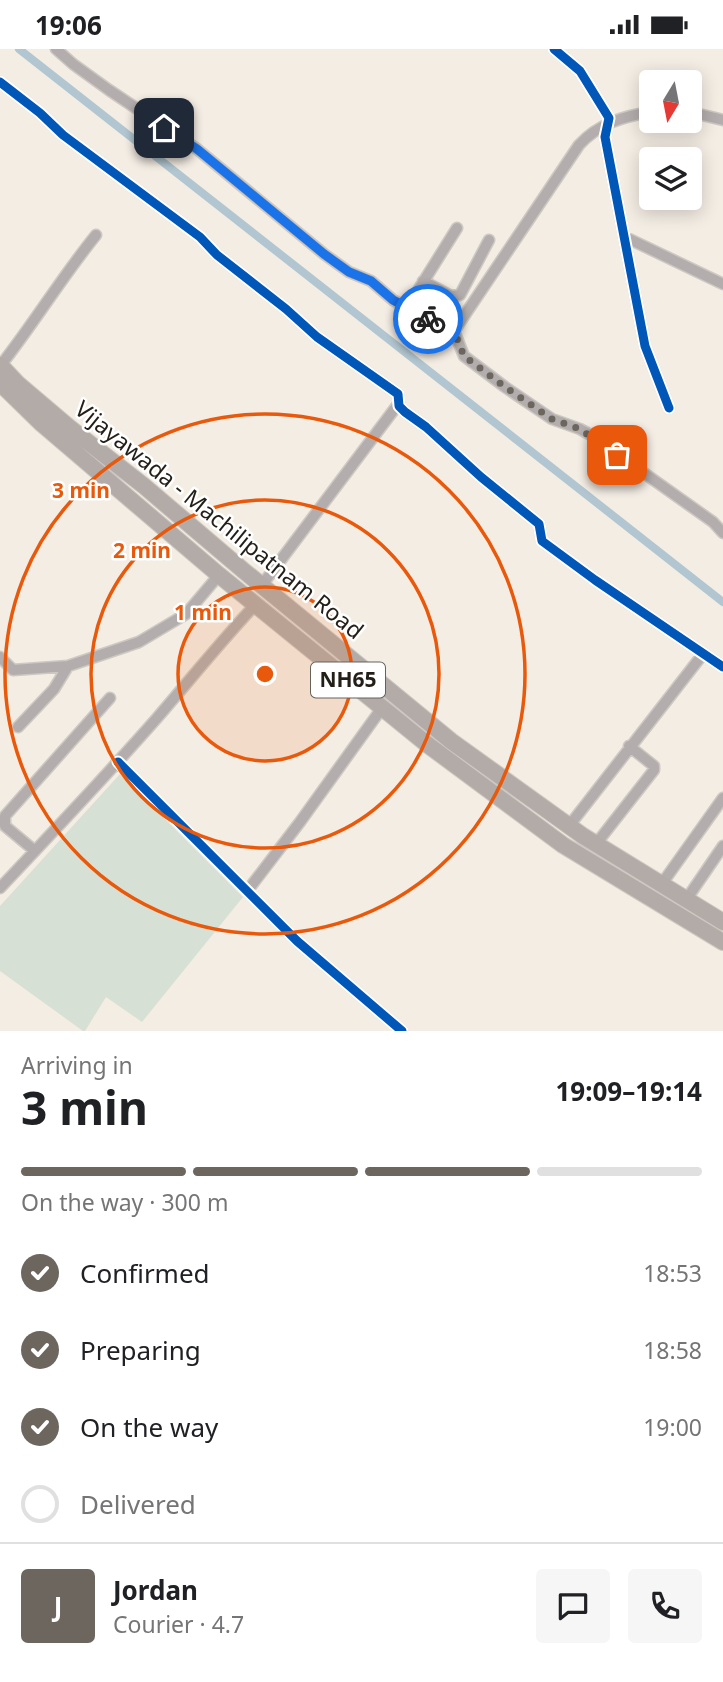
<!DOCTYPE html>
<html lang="en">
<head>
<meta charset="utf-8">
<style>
	body { margin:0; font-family:"Noto Sans",sans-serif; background:#f6f6f6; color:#202124; height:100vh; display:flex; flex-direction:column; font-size:26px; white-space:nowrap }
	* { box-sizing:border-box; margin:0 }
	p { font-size:23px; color:#757577 }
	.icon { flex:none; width:38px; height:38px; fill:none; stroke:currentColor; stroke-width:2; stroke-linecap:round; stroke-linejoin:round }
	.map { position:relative; height:982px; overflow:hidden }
	.panel { display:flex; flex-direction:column; background:#fff; flex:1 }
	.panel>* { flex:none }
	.needle { width:46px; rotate:190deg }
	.controls { position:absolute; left:639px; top:21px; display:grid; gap:14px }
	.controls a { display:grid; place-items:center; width:63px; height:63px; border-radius:7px; background:#fff; box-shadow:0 4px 18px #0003; font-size:35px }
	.pin { position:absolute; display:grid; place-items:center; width:60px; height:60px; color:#fff; margin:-30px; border-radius:14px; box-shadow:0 4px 10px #0006 }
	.courier { position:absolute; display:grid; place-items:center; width:70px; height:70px; margin:-35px; border:5px solid #1a73e8; border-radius:50%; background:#fff; color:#222; box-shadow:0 2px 9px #0007 }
	.head em { font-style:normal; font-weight:700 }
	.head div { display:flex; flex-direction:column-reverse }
	.head { display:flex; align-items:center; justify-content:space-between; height:119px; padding:0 21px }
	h1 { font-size:46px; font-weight:700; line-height:52px }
	.bar { display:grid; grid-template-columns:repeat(4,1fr); gap:10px 7px; align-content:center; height:84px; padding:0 21px }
	.bar i { height:9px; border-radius:5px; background:#e0e0e0 }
	.bar .selected { background:#6c665f }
	.bar p { grid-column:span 4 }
	.line { display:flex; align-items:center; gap:18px; padding:0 21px; border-top:2px solid #e0e0e0 }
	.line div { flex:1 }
	.round { display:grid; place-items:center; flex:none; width:74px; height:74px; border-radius:7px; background:#f6f6f6 }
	ol { padding:0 21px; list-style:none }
	li { display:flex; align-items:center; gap:21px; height:77px }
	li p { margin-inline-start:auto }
	li .icon { padding:7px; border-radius:50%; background:#6c665f; color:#fff; stroke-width:4 }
	li:last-child { color:#757577 }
	li i { width:38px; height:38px; border:4px solid #e0e0e0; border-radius:50% }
	.status { display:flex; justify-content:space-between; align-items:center; height:49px; padding:0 35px; background:#fff; direction:ltr }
	.status svg { height:19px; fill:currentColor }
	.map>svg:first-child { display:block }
	.grass { fill:#d7e0d5 }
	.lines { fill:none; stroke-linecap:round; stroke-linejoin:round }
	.canal { stroke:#b1c6d0; stroke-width:8 }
	.minor-casing { stroke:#cdc8c1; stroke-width:13 }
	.highway-casing { stroke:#cdc8c1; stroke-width:18 }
	.minor { stroke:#b3aead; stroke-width:10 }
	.highway { stroke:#b3aba8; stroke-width:16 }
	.cycleway-casing { stroke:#fff; stroke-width:13 }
	.cycleway { stroke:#0057b8; stroke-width:9 }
	.done { stroke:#6c665f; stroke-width:7; stroke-dasharray:0 12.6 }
	.route { stroke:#1a73e8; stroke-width:9 }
	.ring { fill:none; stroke:#e8590c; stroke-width:3.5 }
	.labels { text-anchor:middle; stroke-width:5; stroke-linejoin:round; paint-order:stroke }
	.shield { fill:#fff; stroke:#65625d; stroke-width:2 }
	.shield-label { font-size:21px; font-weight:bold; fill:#231e18 }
	.street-label { font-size:23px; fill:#231e18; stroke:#fff }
	.centre { fill:#e8590c; stroke:#fff; stroke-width:3.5 }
	.ring-label { font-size:21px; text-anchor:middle; font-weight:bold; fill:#e8590c; stroke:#fff; stroke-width:5; stroke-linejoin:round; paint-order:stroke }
</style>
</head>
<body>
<div class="status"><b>19:06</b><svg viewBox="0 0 49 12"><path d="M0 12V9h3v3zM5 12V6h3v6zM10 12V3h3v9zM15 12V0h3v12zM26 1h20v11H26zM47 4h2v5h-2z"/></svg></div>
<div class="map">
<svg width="723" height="982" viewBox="0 0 723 982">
	<rect width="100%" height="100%" fill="#f4ede4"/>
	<path class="grass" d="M 120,725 L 243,848 L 142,973 L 106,948 L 85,982 L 83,982 L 0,922 L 0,857 Z"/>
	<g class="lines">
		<path class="canal" d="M 19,0 L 723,553"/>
		<defs>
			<path id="minor" d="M 56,0 L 73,15 L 109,41 L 197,100 L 324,205 L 349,223 L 371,232 L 393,251 L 449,282 L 454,282 L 464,307 L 505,338 L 552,370 L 580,380 L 589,385 L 713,473 L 723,484
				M 554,0 L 580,22 L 609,69 L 605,88 L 645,297 L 669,359
				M 0,33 L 40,64 L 63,86 L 200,188 L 217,206 L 286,260 L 317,288 L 398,345 L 399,357 L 405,363 L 426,378 L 481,428 L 539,475 L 542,492 L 595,531 L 723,618
				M 690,63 L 723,71
				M 625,188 L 723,235
				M 423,232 L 451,247 L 460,246 L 489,191
				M 407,259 L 457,179
				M 454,282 L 579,96 C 598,75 624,67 651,63
				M 1,316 C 34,274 62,228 96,186
				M 262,536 L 399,354
				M 0,608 L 13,621 L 68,617 L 139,593 L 186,565 L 219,526
				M 18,678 L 54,640 L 68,617
				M 118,713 L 297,892 L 402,982
				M 569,777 L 703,605
				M 596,795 L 654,721 L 654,717 L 629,697
				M 35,802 L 5,777 L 5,767 L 110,649
				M 661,836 L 723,749
				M 0,839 C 53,783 106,727 157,669 C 190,631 221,592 256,555
				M 248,841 L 300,773 L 382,659
				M 686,851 L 723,797"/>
			<path id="highway" d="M 0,316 L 17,334 L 70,379 L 144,437 L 244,522 L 451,692 L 583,787 L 723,873
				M 0,334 L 42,375 L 219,526 L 428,696 L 563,796 L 723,893"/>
		</defs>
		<use href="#minor" class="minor-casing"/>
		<use href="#highway" class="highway-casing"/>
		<use href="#minor" class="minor"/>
		<use href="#highway" class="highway"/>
		<defs>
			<path id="cycleway" d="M 554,0 L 580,22 L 609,69 L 605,88 L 645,297 L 669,359
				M 0,33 L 40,64 L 63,86 L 200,188 L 217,206 L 286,260 L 317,288 L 398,345 L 399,357 L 405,363 L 426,378 L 481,428 L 539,475 L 542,492 L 595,531 L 723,618
				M 118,713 L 297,892 L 402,982"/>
		</defs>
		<use href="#cycleway" class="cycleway-casing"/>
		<use href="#cycleway" class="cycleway"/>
	</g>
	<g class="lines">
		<path class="done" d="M 428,270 L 454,282 L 464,307 L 505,338 L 552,370 L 580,380 L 617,406"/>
		<path class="route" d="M 164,79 L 197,100 L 324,205 L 349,223 L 371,232 L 393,251 L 428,270"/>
	</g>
	<circle cx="265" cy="625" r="87" fill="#e8590c" fill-opacity=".12"/>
	<g class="ring">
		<circle cx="265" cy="625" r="87"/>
		<circle cx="265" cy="625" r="174"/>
		<circle cx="265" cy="625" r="260"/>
	</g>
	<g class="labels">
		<rect class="shield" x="311" y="613.5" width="74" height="35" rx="5"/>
		<g class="shield-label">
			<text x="348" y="638">NH65</text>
		</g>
		<g class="street-label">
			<text transform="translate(219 471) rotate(39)" y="8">Vijayawada - Machilipatnam Road</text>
		</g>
	</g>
	<circle cx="265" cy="625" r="10" class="centre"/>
	<g class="ring-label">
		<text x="81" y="449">3 min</text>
		<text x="142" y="509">2 min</text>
		<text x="203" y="571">1 min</text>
	</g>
</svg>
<div class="controls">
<a><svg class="needle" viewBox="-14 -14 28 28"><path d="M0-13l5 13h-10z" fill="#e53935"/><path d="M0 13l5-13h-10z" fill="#757577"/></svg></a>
<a><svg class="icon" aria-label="layers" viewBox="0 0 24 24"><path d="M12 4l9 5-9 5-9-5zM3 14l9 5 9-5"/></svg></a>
</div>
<div class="pin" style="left:617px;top:406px;background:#ea580c"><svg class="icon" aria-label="bag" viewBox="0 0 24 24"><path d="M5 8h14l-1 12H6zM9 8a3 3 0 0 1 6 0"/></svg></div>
<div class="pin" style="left:164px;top:79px;background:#1f2937"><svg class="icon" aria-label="home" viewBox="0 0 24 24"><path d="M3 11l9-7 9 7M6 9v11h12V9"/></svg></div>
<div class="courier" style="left:428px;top:270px"><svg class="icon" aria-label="bike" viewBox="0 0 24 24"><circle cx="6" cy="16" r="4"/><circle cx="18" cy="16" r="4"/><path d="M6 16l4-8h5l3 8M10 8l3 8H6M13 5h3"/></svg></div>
</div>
<section class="panel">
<div class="head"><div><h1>3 min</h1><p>Arriving in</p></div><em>19:09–19:14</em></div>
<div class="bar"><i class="selected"></i><i class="selected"></i><i class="selected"></i><i></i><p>On the way · 300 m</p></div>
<ol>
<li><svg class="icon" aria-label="check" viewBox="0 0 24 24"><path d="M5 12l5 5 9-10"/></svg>Confirmed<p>18:53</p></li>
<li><svg class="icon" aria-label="check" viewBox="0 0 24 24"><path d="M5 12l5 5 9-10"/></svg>Preparing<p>18:58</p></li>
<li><svg class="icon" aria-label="check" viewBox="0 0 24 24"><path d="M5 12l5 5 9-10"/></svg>On the way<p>19:00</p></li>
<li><i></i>Delivered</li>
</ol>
<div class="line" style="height:126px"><b class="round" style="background:#6c665f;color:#fff">J</b><div><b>Jordan</b><p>Courier · 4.7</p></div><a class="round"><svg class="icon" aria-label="chat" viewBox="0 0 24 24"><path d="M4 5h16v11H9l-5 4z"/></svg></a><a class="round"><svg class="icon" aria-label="phone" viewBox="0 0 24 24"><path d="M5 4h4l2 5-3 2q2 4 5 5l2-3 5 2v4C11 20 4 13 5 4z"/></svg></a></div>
</section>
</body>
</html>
